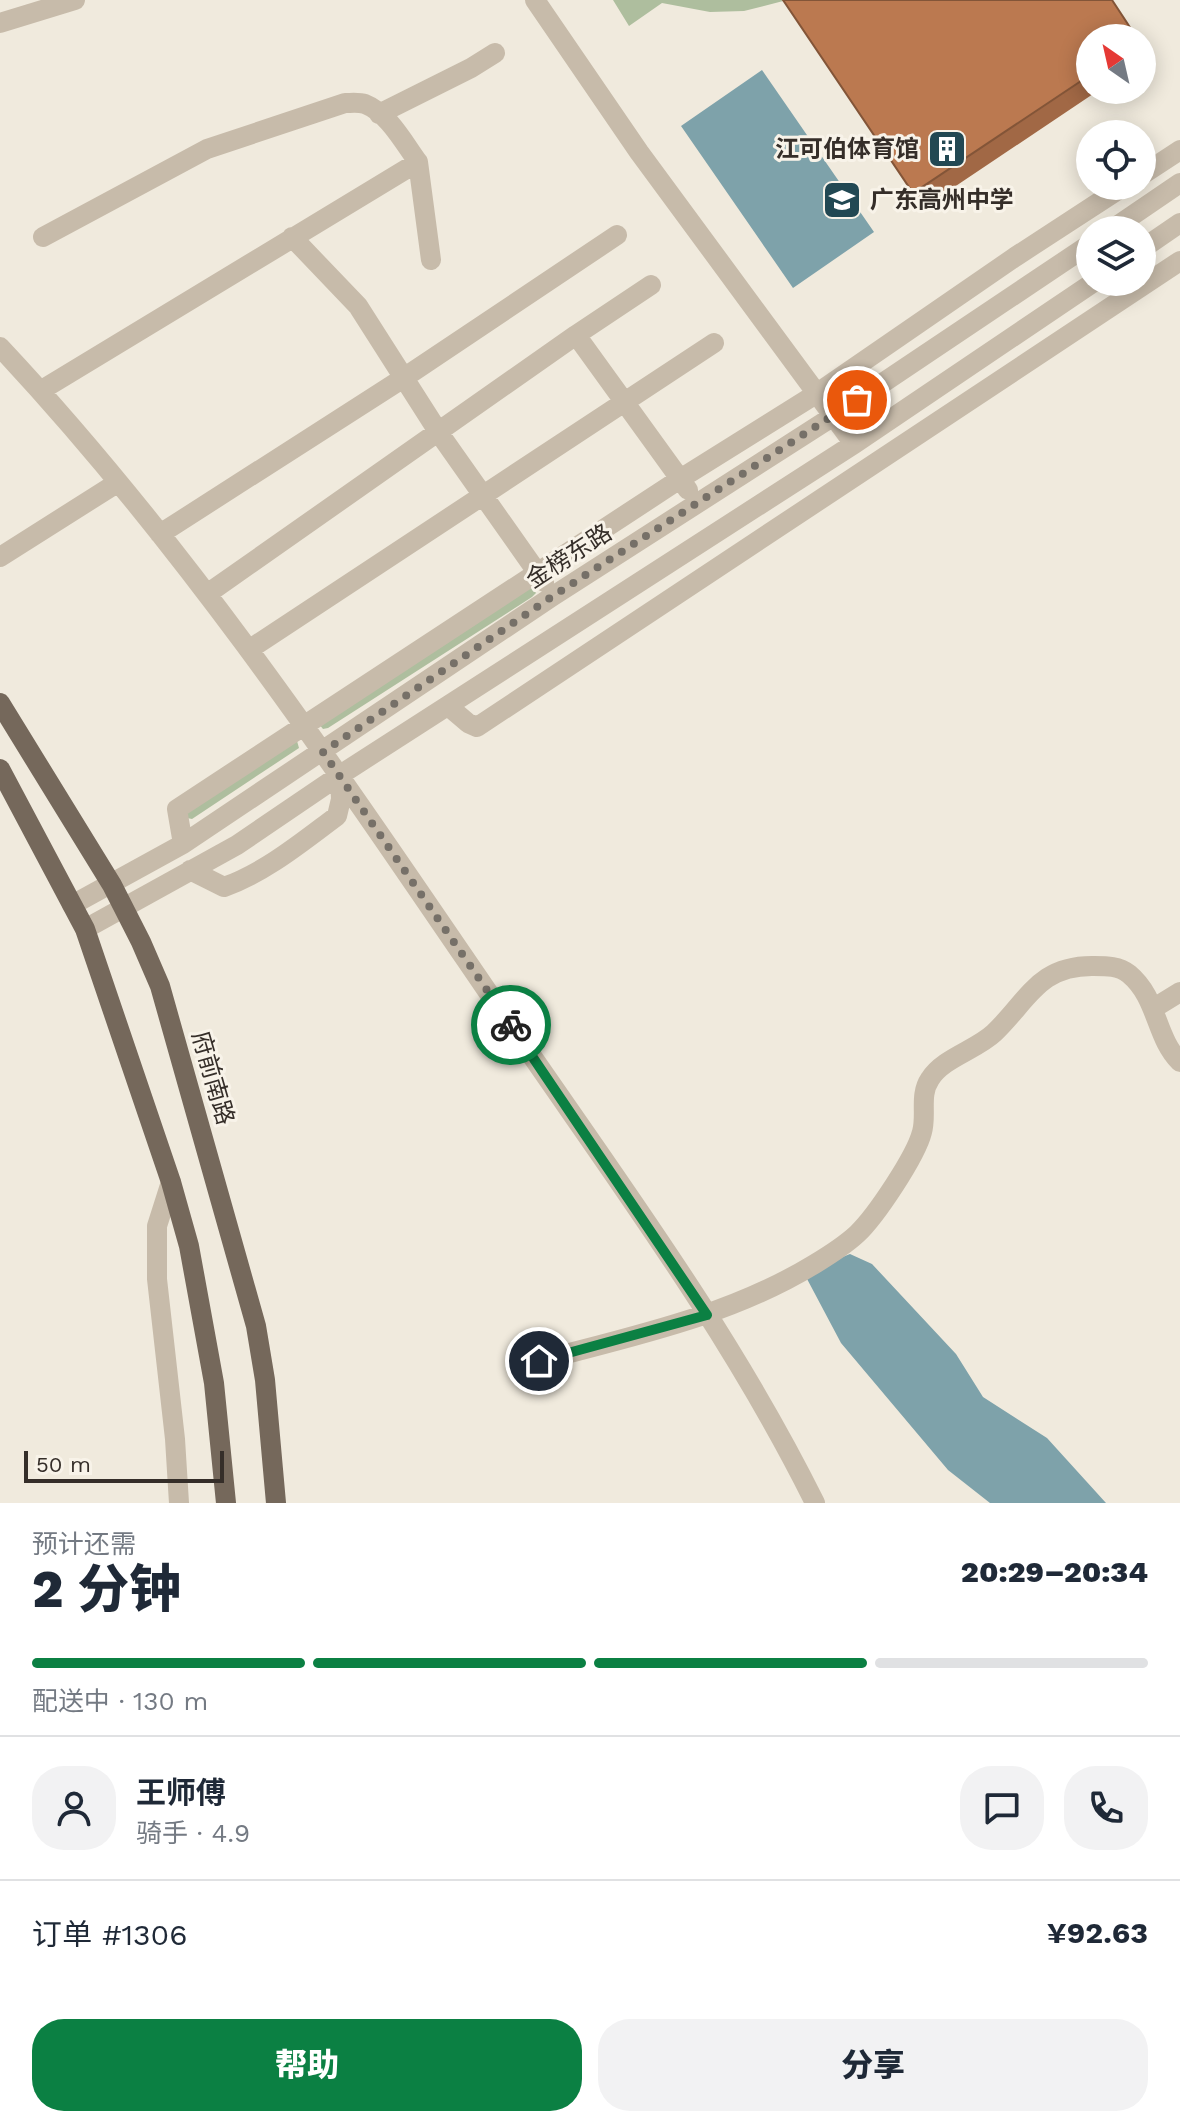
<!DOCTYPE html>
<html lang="zh">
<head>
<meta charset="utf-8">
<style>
	body { margin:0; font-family:"Work Sans","Noto Sans SC",sans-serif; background:#f2f2f3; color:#1f2937; height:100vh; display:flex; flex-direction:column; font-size:30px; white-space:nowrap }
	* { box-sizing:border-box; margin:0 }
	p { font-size:26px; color:#747a83 }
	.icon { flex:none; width:44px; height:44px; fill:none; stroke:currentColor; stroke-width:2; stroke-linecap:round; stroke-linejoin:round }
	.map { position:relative; height:1503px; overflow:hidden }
	.details { display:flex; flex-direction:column; background:#fff; flex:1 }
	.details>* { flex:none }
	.needle { width:52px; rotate:326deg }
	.buttons { position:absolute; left:1076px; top:24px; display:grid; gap:16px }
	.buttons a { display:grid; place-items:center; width:80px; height:80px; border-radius:50%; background:#fff; box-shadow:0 4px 20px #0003; font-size:40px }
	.scale { position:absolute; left:24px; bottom:20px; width:200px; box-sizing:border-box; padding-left:8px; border:4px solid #352e29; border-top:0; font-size:22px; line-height:28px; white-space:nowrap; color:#352e29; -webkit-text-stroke:6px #f8f3e9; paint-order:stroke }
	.pin { position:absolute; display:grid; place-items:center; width:68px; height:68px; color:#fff; margin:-34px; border:4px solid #fff; border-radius:50%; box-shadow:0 2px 8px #0007 }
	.courier { position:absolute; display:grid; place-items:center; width:80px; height:80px; margin:-40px; border:6px solid #0b8043; border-radius:50%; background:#fff; color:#222; box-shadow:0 2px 10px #0007 }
	.summary em { font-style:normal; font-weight:800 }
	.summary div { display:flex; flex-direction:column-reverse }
	.summary { display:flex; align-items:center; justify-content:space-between; height:136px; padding:0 32px }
	h1 { font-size:52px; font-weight:800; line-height:60px }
	.bar { display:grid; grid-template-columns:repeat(4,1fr); gap:12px 8px; align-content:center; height:96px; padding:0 32px }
	.bar i { height:10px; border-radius:6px; background:#e0e1e3 }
	.bar .on { background:#0b8043 }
	.bar p { grid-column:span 4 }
	.line { display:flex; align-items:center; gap:20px; padding:0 32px; border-top:2px solid #e0e1e3 }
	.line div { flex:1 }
	.round { display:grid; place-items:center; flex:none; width:84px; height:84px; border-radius:32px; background:#f2f2f3 }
	.button { display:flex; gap:16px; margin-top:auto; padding:16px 32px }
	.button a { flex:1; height:92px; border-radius:32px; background:#0b8043; color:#fff; font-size:32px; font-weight:800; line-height:92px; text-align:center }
	.button a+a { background:#f2f2f3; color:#1f2937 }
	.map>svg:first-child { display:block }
	.green { fill:#aebe9e }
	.water { fill:#7ea2aa }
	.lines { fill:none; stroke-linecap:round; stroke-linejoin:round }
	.minor { stroke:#c7bbaa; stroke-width:20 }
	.major { stroke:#75685b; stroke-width:20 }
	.wall { fill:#a16845 }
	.building { fill:#bb7950; stroke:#835538; stroke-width:2 }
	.done { stroke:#767068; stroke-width:8; stroke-dasharray:0 14.4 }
	.route { stroke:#0b8043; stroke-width:10 }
	.labels { text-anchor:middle; stroke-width:6; stroke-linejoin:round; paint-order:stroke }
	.poi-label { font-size:24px; font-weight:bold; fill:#352e29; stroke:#f8f3e9; text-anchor:end }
	.street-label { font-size:24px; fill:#352e29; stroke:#f8f3e9 }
</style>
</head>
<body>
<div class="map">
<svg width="1180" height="1503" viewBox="0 0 1180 1503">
	<rect width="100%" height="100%" fill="#f0eadd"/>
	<path class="green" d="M 613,0 L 787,0 L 744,11 L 710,12 L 662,3 L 629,26 Z
		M 531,586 L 536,593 L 532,597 L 328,728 L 323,729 L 319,724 Z
		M 297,741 L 299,748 L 192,819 L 187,818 L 187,808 Z"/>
	<path class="water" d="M 762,70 L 874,232 L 793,288 L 681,126 Z
		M 850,1254 L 872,1264 L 956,1354 L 983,1397 L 1047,1438 L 1106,1503 L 990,1503 L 948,1470 L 841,1343 L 806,1277 L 825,1264 Z"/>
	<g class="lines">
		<path class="minor" d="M 535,0 L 639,152 L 854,444
			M 0,23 L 75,0
			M 379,114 L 471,68 L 495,53
			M 418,162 L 431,260
			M 1142,175 L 1180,150
			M 1111,230 L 1180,183
			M 292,237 L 358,306 L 439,433 L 544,582
			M 1142,249 L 1180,223
			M 576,335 L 688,490
			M 0,347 C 192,552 347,786 505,1017 C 613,1175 730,1331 815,1503
			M 40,391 L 418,162 C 404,143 388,113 365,104 C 359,102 351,103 345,103 L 207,149 L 43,237
			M 160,534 L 405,377 L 617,235
			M 0,557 L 117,483
			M 207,594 L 576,335 L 651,285
			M 250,649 L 714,343
			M 448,706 L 468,723 L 477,727 L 1180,261
			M 183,844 L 177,809 L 680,479 L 816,394 L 1015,257 L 1124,186
			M 190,870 L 224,887 C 266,872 302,842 337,816 L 341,799 L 340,776
			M 72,905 L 183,844 L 553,596 L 832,417 L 1090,244
			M 85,929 L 237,845 L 340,775 L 854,444 L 1094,282
			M 1154,1008 L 1180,992
			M 171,1182 L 157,1226 L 157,1279 L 175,1439 L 179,1503
			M 539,1361 C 633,1336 729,1316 813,1265 C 828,1256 844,1246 857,1234 C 876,1216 916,1156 922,1132 C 927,1115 919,1095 930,1079 C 943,1058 976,1050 994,1033 C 1028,1001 1038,965 1094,966 C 1107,966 1119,966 1129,974 C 1158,998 1155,1037 1180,1062"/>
		<path class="major" d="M 0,703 L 112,885 L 141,942 L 160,986 L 256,1326 L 265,1380 L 276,1503
			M 0,769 L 85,929 L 171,1182 L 189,1246 L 214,1383 L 226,1503"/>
	</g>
	<path class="wall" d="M 783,0 L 1090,38 L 1090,90 L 1099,90 L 923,208 Z
		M 1142,44 L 1150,56 L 1142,61 Z"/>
	<path class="building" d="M 783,0 L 1112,0 L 1137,38 L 1090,38 L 1090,75 L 913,193 Z"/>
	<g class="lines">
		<path class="done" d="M 511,1025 L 323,752 L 553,596 L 857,400"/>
		<path class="route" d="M 511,1025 L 707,1315 L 539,1361"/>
	</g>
	<defs>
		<symbol id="building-square" viewBox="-11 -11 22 22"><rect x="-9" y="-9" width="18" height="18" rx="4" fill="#224853" stroke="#f8f3e9"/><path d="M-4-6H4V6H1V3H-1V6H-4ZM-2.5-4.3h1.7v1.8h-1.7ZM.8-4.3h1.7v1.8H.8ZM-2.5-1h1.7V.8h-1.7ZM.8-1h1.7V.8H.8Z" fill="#fff"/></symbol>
		<symbol id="school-square" viewBox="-11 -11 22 22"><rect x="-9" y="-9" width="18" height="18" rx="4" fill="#224853" stroke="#f8f3e9"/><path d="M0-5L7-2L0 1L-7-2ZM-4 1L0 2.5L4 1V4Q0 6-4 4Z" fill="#fff"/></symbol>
	</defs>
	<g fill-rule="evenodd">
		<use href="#building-square" x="925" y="127" width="44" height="44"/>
		<use href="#school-square" x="820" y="178" width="44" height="44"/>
	</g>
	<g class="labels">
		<g class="poi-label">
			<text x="919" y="157">江可伯体育馆</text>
			<text x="870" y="208" text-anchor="start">广东高州中学</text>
		</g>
		<g class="street-label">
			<text transform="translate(569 556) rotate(-33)" y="8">金榜东路</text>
			<text transform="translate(213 1078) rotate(74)" y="8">府前南路</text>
		</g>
	</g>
</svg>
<div class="buttons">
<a><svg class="needle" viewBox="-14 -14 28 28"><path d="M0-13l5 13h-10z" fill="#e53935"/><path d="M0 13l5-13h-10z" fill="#747a83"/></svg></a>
<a><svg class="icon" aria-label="locate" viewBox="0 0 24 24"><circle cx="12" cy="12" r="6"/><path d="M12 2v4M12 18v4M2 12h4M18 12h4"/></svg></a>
<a><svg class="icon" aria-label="layers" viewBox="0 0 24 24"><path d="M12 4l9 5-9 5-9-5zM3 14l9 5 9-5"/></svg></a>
</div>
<div class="scale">50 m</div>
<div class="pin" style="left:857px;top:400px;background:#ea580c"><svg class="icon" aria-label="bag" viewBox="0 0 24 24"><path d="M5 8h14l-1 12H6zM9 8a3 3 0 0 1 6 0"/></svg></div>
<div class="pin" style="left:539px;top:1361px;background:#1f2937"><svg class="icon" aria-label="home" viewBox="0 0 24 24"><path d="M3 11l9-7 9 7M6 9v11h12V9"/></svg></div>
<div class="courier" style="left:511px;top:1025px"><svg class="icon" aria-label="bike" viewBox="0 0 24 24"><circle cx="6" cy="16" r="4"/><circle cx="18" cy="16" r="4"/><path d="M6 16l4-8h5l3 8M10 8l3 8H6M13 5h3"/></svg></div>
</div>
<section class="details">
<div class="summary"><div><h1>2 分钟</h1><p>预计还需</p></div><em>20:29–20:34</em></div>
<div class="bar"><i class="on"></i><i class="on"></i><i class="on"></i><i></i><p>配送中 · 130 m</p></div>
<div class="line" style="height:144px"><a class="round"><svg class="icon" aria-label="person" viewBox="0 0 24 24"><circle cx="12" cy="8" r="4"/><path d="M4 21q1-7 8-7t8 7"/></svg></a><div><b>王师傅</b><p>骑手 · 4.9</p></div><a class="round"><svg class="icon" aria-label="chat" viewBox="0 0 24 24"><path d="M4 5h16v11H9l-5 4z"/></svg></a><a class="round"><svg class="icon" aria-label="phone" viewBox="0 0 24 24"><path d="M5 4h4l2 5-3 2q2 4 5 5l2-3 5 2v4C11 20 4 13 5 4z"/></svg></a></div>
<div class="line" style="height:104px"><div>订单 #1306</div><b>¥92.63</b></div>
<div class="button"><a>帮助</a><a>分享</a></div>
</section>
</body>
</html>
